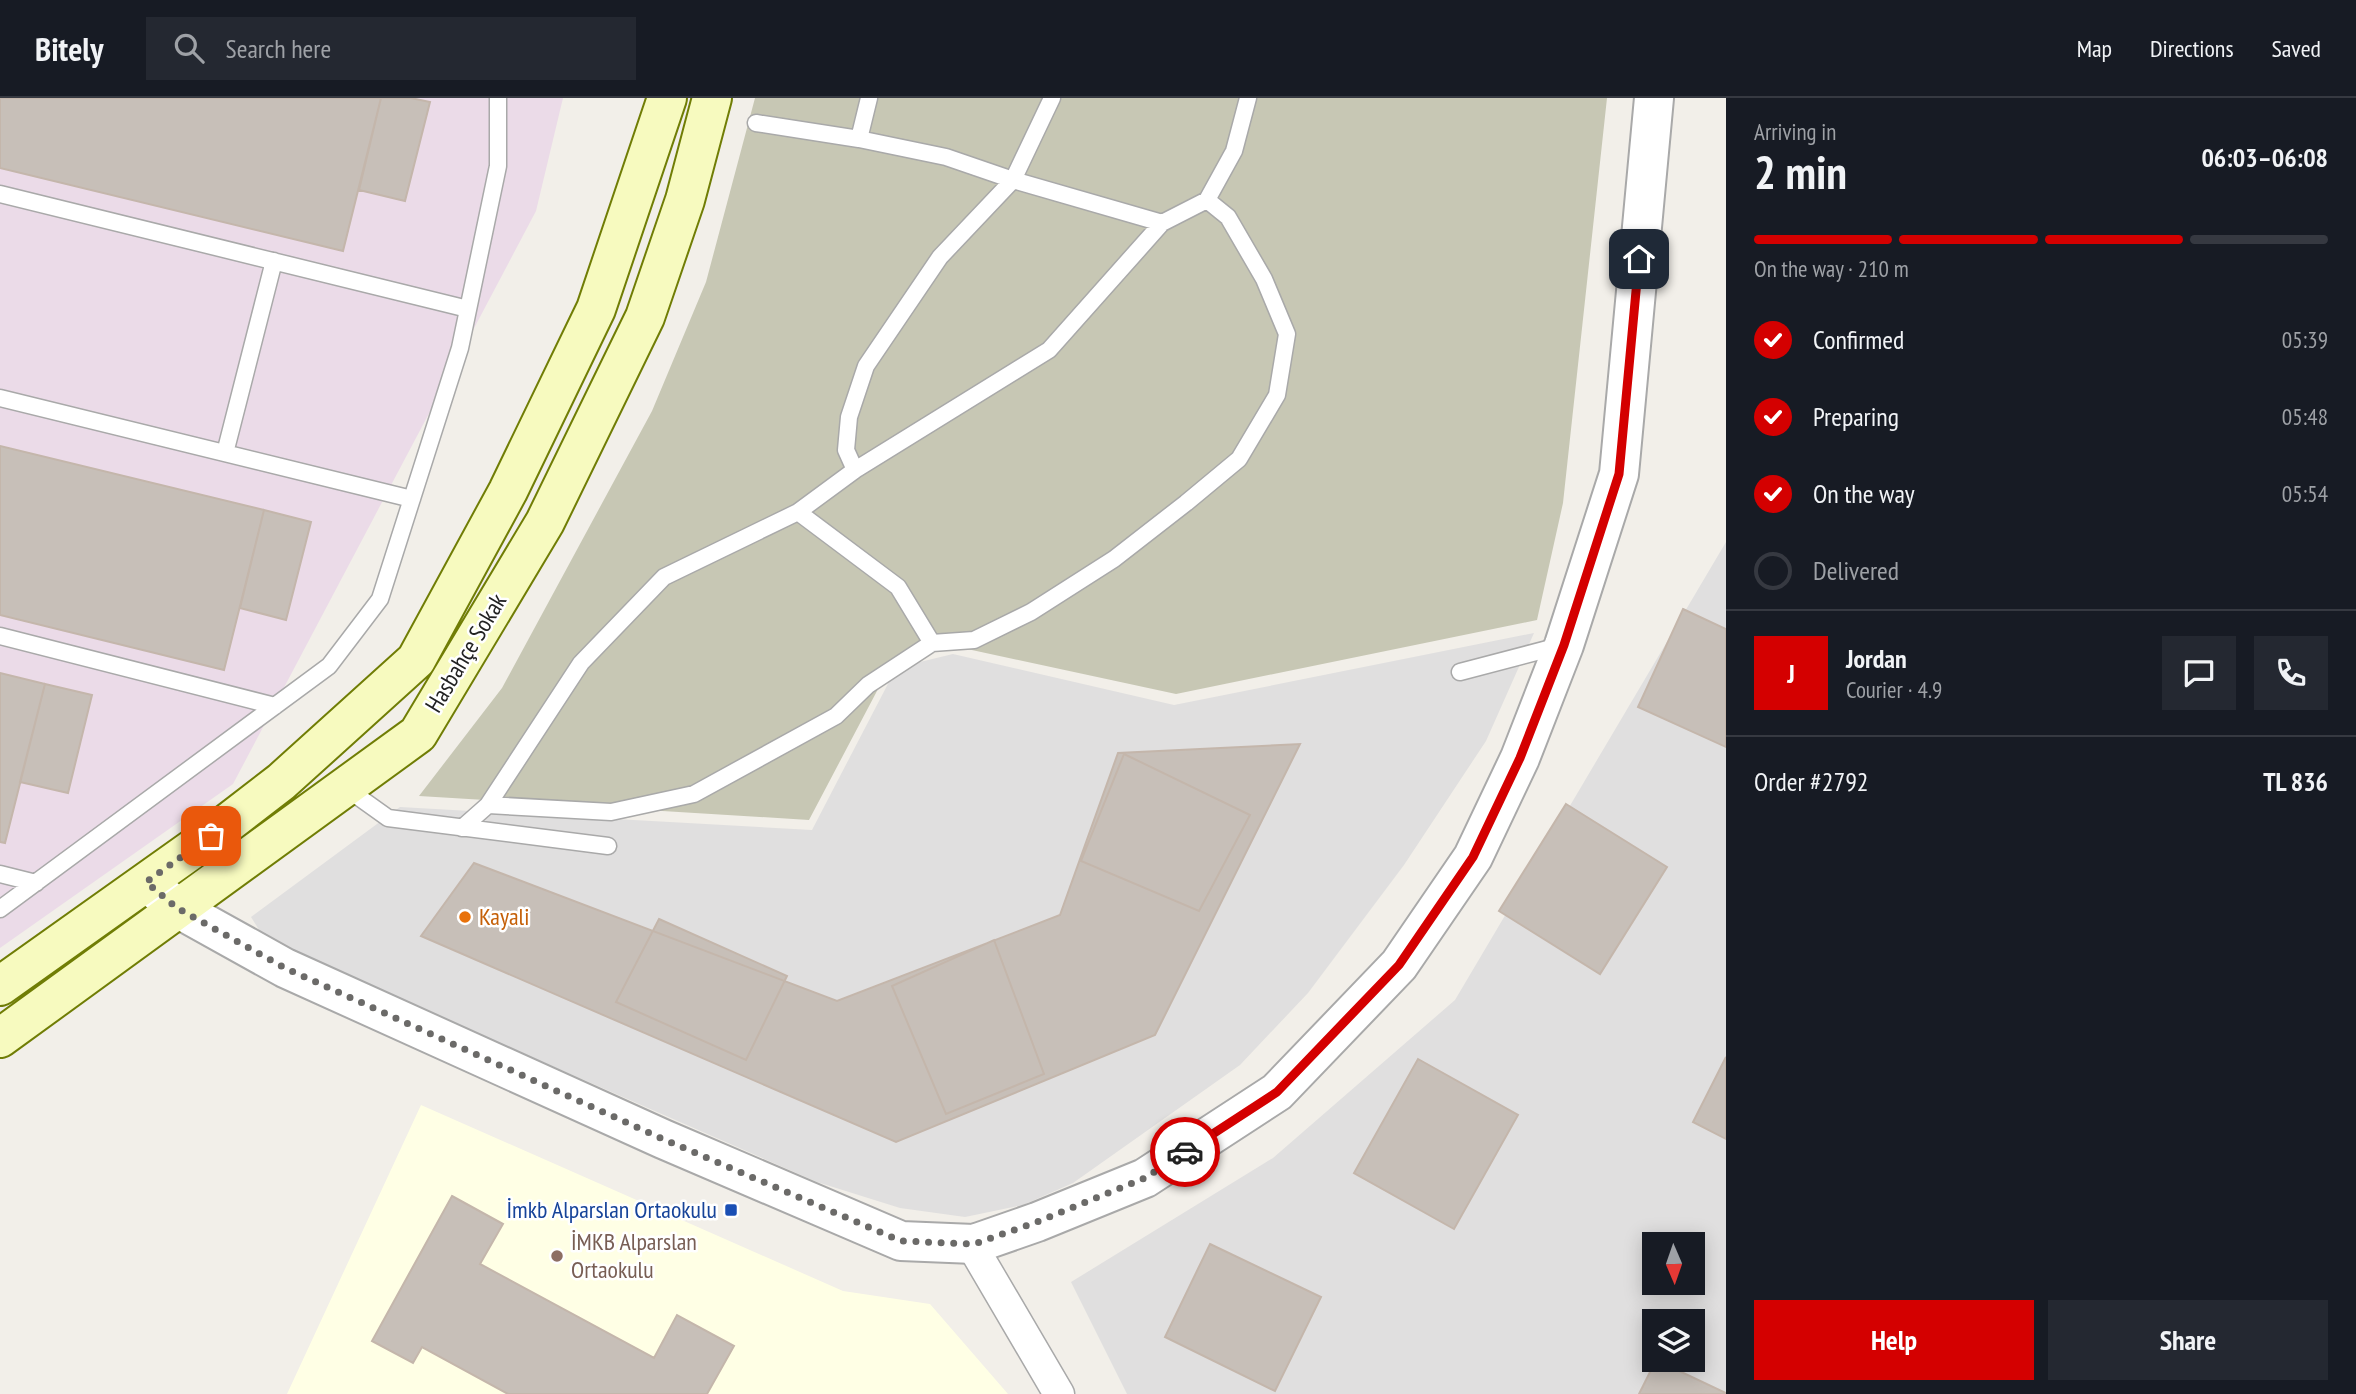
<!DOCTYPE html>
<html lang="en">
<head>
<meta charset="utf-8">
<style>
	body { margin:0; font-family:"PT Sans Narrow",sans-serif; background:#242831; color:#f1f3f6; height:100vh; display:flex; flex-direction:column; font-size:26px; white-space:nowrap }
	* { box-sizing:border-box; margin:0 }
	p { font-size:23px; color:#9ea1a6 }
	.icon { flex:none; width:38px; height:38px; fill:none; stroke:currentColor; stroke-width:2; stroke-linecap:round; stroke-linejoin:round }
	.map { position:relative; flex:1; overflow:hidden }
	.panel { display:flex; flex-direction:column; background:#171b24; width:630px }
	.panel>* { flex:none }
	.needle { width:46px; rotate:178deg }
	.controls { position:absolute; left:1642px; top:1134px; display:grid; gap:14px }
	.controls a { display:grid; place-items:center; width:63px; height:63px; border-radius:0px; background:#171b24; box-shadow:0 4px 18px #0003; font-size:35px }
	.pin { position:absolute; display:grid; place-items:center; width:60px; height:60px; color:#fff; margin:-30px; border-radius:14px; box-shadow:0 4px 10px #0006 }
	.courier { position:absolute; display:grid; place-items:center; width:70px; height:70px; margin:-35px; border:5px solid #d40000; border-radius:50%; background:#fff; color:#222; box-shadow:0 2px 9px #0007 }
	.headline em { font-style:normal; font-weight:700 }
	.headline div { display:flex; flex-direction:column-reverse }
	.headline { display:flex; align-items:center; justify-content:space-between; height:119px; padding:0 28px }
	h1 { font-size:46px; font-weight:700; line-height:52px }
	.bar { display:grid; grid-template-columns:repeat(4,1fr); gap:10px 7px; align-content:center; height:84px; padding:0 28px }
	.bar i { height:9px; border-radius:5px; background:#363941 }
	.bar .active { background:#d40000 }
	.bar p { grid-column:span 4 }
	.line { display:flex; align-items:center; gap:18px; padding:0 28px; border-top:2px solid #363941 }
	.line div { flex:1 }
	.round { display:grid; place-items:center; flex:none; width:74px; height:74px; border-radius:0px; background:#242831 }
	ol { padding:0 28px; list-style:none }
	li { display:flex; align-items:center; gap:21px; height:77px }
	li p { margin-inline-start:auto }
	li .icon { padding:7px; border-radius:50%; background:#d40000; color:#fff; stroke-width:4 }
	li:last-child { color:#9ea1a6 }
	li i { width:38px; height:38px; border:4px solid #363941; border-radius:50% }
	.button { display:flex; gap:14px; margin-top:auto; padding:14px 28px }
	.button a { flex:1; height:80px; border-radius:0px; background:#d40000; color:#fff; font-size:28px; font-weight:700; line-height:80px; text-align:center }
	.button a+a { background:#242831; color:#f1f3f6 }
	header { display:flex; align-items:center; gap:42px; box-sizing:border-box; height:98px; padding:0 35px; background:#171b24; border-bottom:2px solid #363941 }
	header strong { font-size:33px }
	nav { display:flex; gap:38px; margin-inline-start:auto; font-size:24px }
	.search { width:490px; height:63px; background:#242831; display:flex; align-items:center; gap:18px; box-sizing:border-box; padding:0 24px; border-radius:0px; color:#9ea1a6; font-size:26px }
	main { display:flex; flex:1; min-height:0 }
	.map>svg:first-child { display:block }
	.residential { fill:#e0dfdf; fill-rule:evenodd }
	.industrial { fill:#ebdbe8 }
	.education { fill:#ffffe5 }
	.construction { fill:#c7c7b4 }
	.building { fill:#c7bfb8; stroke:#c4b6ab; stroke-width:2 }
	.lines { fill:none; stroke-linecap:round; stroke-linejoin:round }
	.service-casing { stroke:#a9a9a9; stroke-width:19 }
	.minor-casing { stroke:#a9a9a9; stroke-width:33 }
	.tertiary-casing { stroke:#a9a9a9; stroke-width:42 }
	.secondary-casing { stroke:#707d05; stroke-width:42 }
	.service { stroke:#fff; stroke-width:16 }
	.minor { stroke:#fff; stroke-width:30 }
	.tertiary { stroke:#fff; stroke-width:38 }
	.secondary { stroke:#f7fabf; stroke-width:38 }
	.done { stroke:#6b6a68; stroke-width:7; stroke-dasharray:0 12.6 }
	.route { stroke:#d40000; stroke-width:9 }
	.food-dot { fill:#e8710a; stroke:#fff; stroke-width:2.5 }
	.transit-dot { fill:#1a4fb4; stroke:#fff; stroke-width:2.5 }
	.education-dot { fill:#8d6e63; stroke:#fff; stroke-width:2.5 }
	.labels { text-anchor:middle; stroke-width:5; stroke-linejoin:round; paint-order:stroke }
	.street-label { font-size:24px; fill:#222; stroke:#fff }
	.food-label { font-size:24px; fill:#c56008; stroke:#fff; text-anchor:start }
	.transit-label { font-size:24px; fill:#164399; stroke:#fff; text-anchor:end }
	.education-label { font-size:24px; fill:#785e54; stroke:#fff; text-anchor:start }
</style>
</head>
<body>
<header>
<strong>Bitely</strong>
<div class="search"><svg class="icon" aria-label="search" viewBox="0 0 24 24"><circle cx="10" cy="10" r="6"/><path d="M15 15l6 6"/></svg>Search here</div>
<nav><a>Map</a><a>Directions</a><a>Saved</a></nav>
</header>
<main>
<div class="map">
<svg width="1726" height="1296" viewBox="0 0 1726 1296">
	<rect width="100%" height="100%" fill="#f2efe9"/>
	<path class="residential" d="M 1726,444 L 1726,1296 L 1127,1296 L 1071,1184 L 1273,1060 L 1455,902 ZM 1654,1146 L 1692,1146 L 1692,1185 L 1654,1185 ZM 1654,1223 L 1692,1223 L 1692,1262 L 1654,1262 Z
		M 1534,535 L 1486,643 L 1404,767 L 1308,895 L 1240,967 L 1073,1085 L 1023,1107 L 965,1119 L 900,1110 L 817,1084 L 266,843 L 251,819 L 400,709 L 812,732 L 891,580 L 920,564 L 953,556 L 1174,607 Z"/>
	<path class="industrial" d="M 0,0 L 563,0 L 536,113 L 233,686 L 0,850 Z"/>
	<path class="education" d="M 421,1007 L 843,1193 L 930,1206 L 1008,1296 L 287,1296 Z"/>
	<path class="construction" d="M 755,0 L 1607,0 L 1563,405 L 1537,522 L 1176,596 L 958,549 L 931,551 L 887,574 L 809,722 L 419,698 L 502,590 L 652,313 L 706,184 Z"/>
	<path class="building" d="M 0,0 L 381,0 L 343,153 L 0,70 Z
		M 381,0 L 411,0 L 430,4 L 405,103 L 359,92 Z
		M 0,348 L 264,412 L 224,572 L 0,517 Z
		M 264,412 L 311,424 L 286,522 L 240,510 Z
		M 1683,511 L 1726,531 L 1726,649 L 1638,609 Z
		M 0,575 L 45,586 L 5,745 L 0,744 Z
		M 45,586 L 92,597 L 68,695 L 20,684 Z
		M 1300,646 L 1155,937 L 896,1044 L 421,838 L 474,765 L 837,903 L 1060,817 L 1118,655 Z
		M 1124,656 L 1250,717 L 1199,813 L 1081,763 Z
		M 1566,706 L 1667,769 L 1600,876 L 1499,813 Z
		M 659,821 L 787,878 L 746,962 L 616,904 Z
		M 994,842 L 1044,976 L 946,1016 L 892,888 Z
		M 1726,959 L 1726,1041 L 1693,1024 Z
		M 1418,961 L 1518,1017 L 1454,1131 L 1354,1075 Z
		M 452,1098 L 503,1126 L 480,1166 L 654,1260 L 677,1217 L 734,1248 L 707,1296 L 508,1296 L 422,1249 L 413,1265 L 372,1243 Z
		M 1210,1146 L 1321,1199 L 1275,1293 L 1165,1239 Z
		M 1656,1262 L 1726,1295 L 1726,1296 L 1639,1296 Z"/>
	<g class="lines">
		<defs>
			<path id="service" d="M 756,25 L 859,41 L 946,59 L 1013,82 L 1162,125
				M 859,41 L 869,0
				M 0,96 L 468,211
				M 0,300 L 412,401
				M 225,355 L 274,163
				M 855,372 L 846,352 L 849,319 L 866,268 L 940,159 L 1013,82 L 1052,0
				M 798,414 L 898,489 L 932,545
				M 0,538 L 275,608
				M 1460,574 L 1559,548
				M 346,690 L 388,720 L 608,748
				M 488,707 L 611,714 L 694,696 L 836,618 L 868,587 L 932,545 L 974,542 L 1031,514 L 1114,461 L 1186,405 L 1239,361 L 1277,297 L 1287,236 L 1264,181 L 1228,119 L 1207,102
				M 462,730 L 488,707 L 581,565 L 664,479 L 798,414 L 855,372 L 1049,252 L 1162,125 L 1207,102 L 1234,53 L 1248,0
				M 0,776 L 36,785
				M 0,811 L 329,568 L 380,501 L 460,250 L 498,68 L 498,0"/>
			<path id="minor" d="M 971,1146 L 1059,1296"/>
			<path id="tertiary" d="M 155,791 L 177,810 L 285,870 L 663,1041 L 901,1143 L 974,1146 L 1037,1124 L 1145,1080 L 1277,994 L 1399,867 L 1473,759 L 1520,660 L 1564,547 L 1619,376 L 1654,0"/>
			<path id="secondary" d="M 0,888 L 211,738 L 281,684 L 416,562 L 508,393 L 596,211 L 667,0
				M 0,940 L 418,636 L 545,424 L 645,219 L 685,102 L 712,0"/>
		</defs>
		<use href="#service" class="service-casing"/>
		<use href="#minor" class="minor-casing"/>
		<use href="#tertiary" class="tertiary-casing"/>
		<use href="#secondary" class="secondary-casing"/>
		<use href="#service" class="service"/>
		<use href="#minor" class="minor"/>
		<use href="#tertiary" class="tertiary"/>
		<use href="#secondary" class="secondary"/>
	</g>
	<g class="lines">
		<path class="done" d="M 211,738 L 146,784 L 177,810 L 285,870 L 663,1041 L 901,1143 L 974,1146 L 1037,1124 L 1145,1080 L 1185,1054"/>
		<path class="route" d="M 1185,1054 L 1277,994 L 1399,867 L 1473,759 L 1520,660 L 1564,547 L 1619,376 L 1639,161"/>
	</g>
	<circle class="food-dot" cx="465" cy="819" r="7"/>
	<rect class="transit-dot" x="724" y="1105" width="14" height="14" rx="3.5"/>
	<circle class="education-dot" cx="557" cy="1158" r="7"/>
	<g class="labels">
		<g class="street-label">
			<text transform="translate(466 555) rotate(-59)" y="8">Hasbahçe Sokak</text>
		</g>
		<g class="food-label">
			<text x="479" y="827">Kayali</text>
		</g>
		<g class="transit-label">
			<text x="717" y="1120">İmkb Alparslan Ortaokulu</text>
		</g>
		<g class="education-label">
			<text x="571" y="1152">İMKB Alparslan<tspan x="571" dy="28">Ortaokulu</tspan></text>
		</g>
	</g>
</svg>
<div class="controls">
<a><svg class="needle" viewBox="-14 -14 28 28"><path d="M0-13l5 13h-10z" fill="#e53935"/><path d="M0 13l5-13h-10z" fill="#9ea1a6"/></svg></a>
<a><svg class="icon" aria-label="layers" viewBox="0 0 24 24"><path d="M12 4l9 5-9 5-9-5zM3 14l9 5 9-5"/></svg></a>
</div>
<div class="pin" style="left:211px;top:738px;background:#ea580c"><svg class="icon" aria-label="bag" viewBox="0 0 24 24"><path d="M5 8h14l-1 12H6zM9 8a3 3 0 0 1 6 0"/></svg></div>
<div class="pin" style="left:1639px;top:161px;background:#1f2937"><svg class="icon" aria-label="home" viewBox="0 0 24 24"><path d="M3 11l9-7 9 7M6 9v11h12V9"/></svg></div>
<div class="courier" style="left:1185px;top:1054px"><svg class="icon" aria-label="car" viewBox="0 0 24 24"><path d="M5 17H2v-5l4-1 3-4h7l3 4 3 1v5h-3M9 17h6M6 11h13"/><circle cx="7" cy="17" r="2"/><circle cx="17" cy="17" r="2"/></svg></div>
</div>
<section class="panel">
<div class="headline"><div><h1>2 min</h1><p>Arriving in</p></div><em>06:03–06:08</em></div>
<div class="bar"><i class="active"></i><i class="active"></i><i class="active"></i><i></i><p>On the way · 210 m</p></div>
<ol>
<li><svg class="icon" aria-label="check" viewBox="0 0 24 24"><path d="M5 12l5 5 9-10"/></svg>Confirmed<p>05:39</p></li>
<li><svg class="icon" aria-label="check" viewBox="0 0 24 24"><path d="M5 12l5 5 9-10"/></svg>Preparing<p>05:48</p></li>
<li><svg class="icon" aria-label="check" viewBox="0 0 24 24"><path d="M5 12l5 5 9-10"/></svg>On the way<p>05:54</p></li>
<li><i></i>Delivered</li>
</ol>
<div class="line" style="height:126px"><b class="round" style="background:#d40000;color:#fff">J</b><div><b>Jordan</b><p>Courier · 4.9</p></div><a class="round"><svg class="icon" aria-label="chat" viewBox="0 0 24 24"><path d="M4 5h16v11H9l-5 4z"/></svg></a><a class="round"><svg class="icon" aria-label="phone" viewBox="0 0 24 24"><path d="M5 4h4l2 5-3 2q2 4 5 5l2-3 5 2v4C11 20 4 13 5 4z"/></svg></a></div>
<div class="line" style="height:91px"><div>Order #2792</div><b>TL 836</b></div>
<div class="button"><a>Help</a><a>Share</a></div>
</section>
</main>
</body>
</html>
